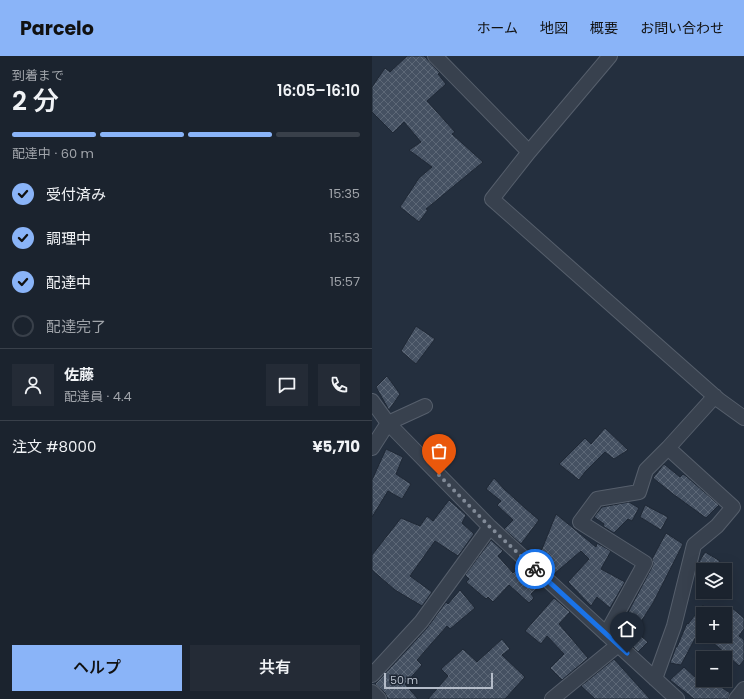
<!DOCTYPE html>
<html lang="ja">
<head>
<meta charset="utf-8">
<style>
	body { margin:0; font-family:Poppins,"Noto Sans JP",sans-serif; background:#242b36; color:#f1f3f6; height:100vh; display:flex; flex-direction:column; font-size:15px; white-space:nowrap }
	* { box-sizing:border-box; margin:0 }
	p { font-size:13px; color:#a0a4aa }
	.icon { flex:none; width:22px; height:22px; fill:none; stroke:currentColor; stroke-width:2; stroke-linecap:round; stroke-linejoin:round }
	.map { position:relative; flex:1; overflow:hidden }
	.panel { display:flex; flex-direction:column; background:#1b232e; width:372px }
	.panel>* { flex:none }
	.tools { position:absolute; left:324px; top:507px; display:grid; gap:8px }
	.tools a { display:grid; place-items:center; width:36px; height:36px; border-radius:0px; background:#1b232e; box-shadow:0 4px 16px #0002,0 0 0 1px #39404a; font-size:20px }
	.scale { position:absolute; left:12px; bottom:10px; width:109px; box-sizing:border-box; padding-left:4px; border:2px solid #b4bcc9; border-top:0; font-size:11px; line-height:14px; white-space:nowrap; color:#b4bcc9; -webkit-text-stroke:3px #1d2633; paint-order:stroke }
	.pin { position:absolute; display:grid; place-items:center; width:34px; height:34px; color:#fff; margin:-41px -17px; border-radius:50% 50% 50% 0; rotate:-45deg; box-shadow:0 0 4px #0007 }
	.pin .icon { rotate:45deg }
	.courier { position:absolute; display:grid; place-items:center; width:40px; height:40px; margin:-20px; border:3px solid #1a73e8; border-radius:50%; background:#fff; color:#222; box-shadow:0 1px 5px #0007 }
	.head em { font-style:normal; font-weight:600 }
	.head div { display:flex; flex-direction:column-reverse }
	.head { display:flex; align-items:center; justify-content:space-between; height:68px; padding:0 12px }
	h1 { font-size:26px; font-weight:600; line-height:30px }
	.bar { display:grid; grid-template-columns:repeat(4,1fr); gap:6px 4px; align-content:center; height:48px; padding:0 12px }
	.bar i { height:5px; border-radius:3px; background:#39404a }
	.bar .current { background:#8ab4f8 }
	.bar p { grid-column:span 4 }
	.line { display:flex; align-items:center; gap:10px; padding:0 12px; border-top:1px solid #39404a }
	.line div { flex:1 }
	.round { display:grid; place-items:center; flex:none; width:42px; height:42px; border-radius:0px; background:#242b36 }
	ol { padding:0 12px; list-style:none }
	li { display:flex; align-items:center; gap:12px; height:44px }
	li p { margin-inline-start:auto }
	li .icon { padding:4px; border-radius:50%; background:#8ab4f8; color:#111; stroke-width:4 }
	li:last-child { color:#a0a4aa }
	li i { width:22px; height:22px; border:2px solid #39404a; border-radius:50% }
	.action { display:flex; gap:8px; margin-top:auto; padding:8px 12px }
	.action a { flex:1; height:46px; border-radius:0px; background:#8ab4f8; color:#111; font-size:16px; font-weight:600; line-height:46px; text-align:center }
	.action a+a { background:#242b36; color:#f1f3f6 }
	header { display:flex; align-items:center; gap:24px; box-sizing:border-box; height:56px; padding:0 20px; background:#8ab4f8; color:#111 }
	header strong { font-size:19px }
	nav { display:flex; gap:22px; margin-inline-start:auto; font-size:14px }
	main { display:flex; flex:1; min-height:0 }
	.map>svg:first-child { display:block }
	.building { fill:url(#building-cross-hatch); stroke:#1f2835 }
	.lines { fill:none; stroke-linecap:round; stroke-linejoin:round }
	.street-casing { stroke:#565f6c; stroke-width:16 }
	.street { stroke:#38414e; stroke-width:14 }
	.done { stroke:#828b98; stroke-width:4; stroke-dasharray:0 7.2 }
	.route { stroke:#1a73e8; stroke-width:5 }
</style>
</head>
<body>
<header>
<strong>Parcelo</strong>
<nav><a>ホーム</a><a>地図</a><a>概要</a><a>お問い合わせ</a></nav>
</header>
<main>
<section class="panel">
<div class="head"><div><h1>2 分</h1><p>到着まで</p></div><em>16:05–16:10</em></div>
<div class="bar"><i class="current"></i><i class="current"></i><i class="current"></i><i></i><p>配達中 · 60 m</p></div>
<ol>
<li><svg class="icon" aria-label="check" viewBox="0 0 24 24"><path d="M5 12l5 5 9-10"/></svg>受付済み<p>15:35</p></li>
<li><svg class="icon" aria-label="check" viewBox="0 0 24 24"><path d="M5 12l5 5 9-10"/></svg>調理中<p>15:53</p></li>
<li><svg class="icon" aria-label="check" viewBox="0 0 24 24"><path d="M5 12l5 5 9-10"/></svg>配達中<p>15:57</p></li>
<li><i></i>配達完了</li>
</ol>
<div class="line" style="height:72px"><a class="round"><svg class="icon" aria-label="person" viewBox="0 0 24 24"><circle cx="12" cy="8" r="4"/><path d="M4 21q1-7 8-7t8 7"/></svg></a><div><b>佐藤</b><p>配達員 · 4.4</p></div><a class="round"><svg class="icon" aria-label="chat" viewBox="0 0 24 24"><path d="M4 5h16v11H9l-5 4z"/></svg></a><a class="round"><svg class="icon" aria-label="phone" viewBox="0 0 24 24"><path d="M5 4h4l2 5-3 2q2 4 5 5l2-3 5 2v4C11 20 4 13 5 4z"/></svg></a></div>
<div class="line" style="height:52px"><div>注文 #8000</div><b>¥5,710</b></div>
<div class="action"><a>ヘルプ</a><a>共有</a></div>
</section>
<div class="map">
<svg width="372" height="643" viewBox="0 0 372 643">
	<defs>
		<pattern id="building-cross-hatch" width="8" height="8" patternUnits="userSpaceOnUse"><rect width="8" height="8" fill="#455162"/><path d="M0 0l8 8M0 8l8-8" fill="none" stroke="#5d6877"/></pattern>
	</defs>
	<rect width="100%" height="100%" fill="#242f3e"/>
	<path class="building" d="M 35,0 L 52,0 L 68,17 L 66,18 L 74,28 L 55,45 L 83,76 L 80,78 L 111,106 L 54,153 L 56,154 L 47,166 L 28,151 L 47,122 L 60,111 L 37,94 L 49,86 L 32,66 L 21,77 L 0,56 L 0,31 L 13,12 L 18,16 Z
		M 44,270 L 63,283 L 44,308 L 29,295 Z
		M 15,320 L 28,338 L 17,354 L 4,331 Z
		M 233,372 L 256,394 L 242,403 L 233,396 L 213,416 L 207,424 L 187,408 L 213,382 L 219,388 Z
		M 14,393 L 31,401 L 24,418 L 39,428 L 30,443 L 16,435 L 0,461 L 0,424 Z
		M 292,408 L 308,421 L 311,418 L 314,420 L 347,449 L 334,462 L 301,438 L 281,422 Z
		M 122,422 L 132,433 L 153,452 L 167,464 L 149,488 L 132,473 L 141,464 L 125,449 L 129,445 L 114,433 Z
		M 77,444 L 94,459 L 90,467 L 102,478 L 86,500 L 63,485 L 38,520 L 60,536 L 50,550 L 23,534 L 0,514 L 0,499 L 29,462 L 48,470 L 55,460 L 61,465 Z
		M 257,446 L 267,452 L 260,465 L 256,463 L 242,477 L 231,470 L 232,468 L 222,461 L 230,451 Z
		M 273,449 L 296,461 L 289,474 L 268,461 Z
		M 184,458 L 224,491 L 225,487 L 239,495 L 229,513 L 253,526 L 238,552 L 225,541 L 219,550 L 196,526 L 217,503 L 209,495 L 182,518 L 166,503 Z
		M 294,477 L 311,488 L 281,547 L 263,575 L 276,586 L 266,596 L 250,580 L 257,574 L 249,570 L 253,564 L 252,564 L 280,511 L 281,507 L 280,503 Z
		M 119,484 L 131,495 L 126,500 L 141,517 L 148,510 L 169,529 L 159,538 L 162,542 L 157,547 L 137,529 L 121,546 L 116,541 L 114,543 L 94,526 L 97,523 L 93,519 Z
		M 333,496 L 348,505 L 342,514 L 335,514 L 326,508 Z
		M 88,534 L 103,552 L 78,573 L 75,570 L 45,604 L 50,609 L 33,628 L 46,643 L 16,643 L 13,637 L 3,628 L 35,594 L 55,572 L 74,546 L 76,548 Z
		M 182,542 L 198,556 L 187,568 L 216,602 L 190,624 L 178,612 L 192,598 L 175,580 L 169,588 L 153,575 Z
		M 331,549 L 331,579 L 327,575 L 309,609 L 298,607 L 304,591 L 305,591 L 315,567 L 316,568 Z
		M 360,552 L 372,562 L 372,573 L 367,580 L 372,584 L 372,604 L 367,610 L 353,597 L 333,580 L 353,580 L 353,561 Z
		M 130,583 L 138,593 L 130,599 L 153,621 L 133,643 L 56,643 L 76,620 L 69,613 L 91,593 L 105,606 Z
		M 242,603 L 278,643 L 223,643 L 209,630 Z
		M 312,611 L 326,624 L 339,624 L 358,637 L 356,643 L 322,643 L 298,624 Z"/>
	<g class="lines">
		<defs>
			<path id="street" d="M 63,0 L 157,96
				M 238,0 L 157,96 L 120,143 L 347,344 L 372,362
				M 0,345 L 16,367 L 118,471 L 305,643
				M 0,392 L 16,367 L 53,350
				M 234,578 L 273,507 L 208,466 L 225,443 L 267,436 L 274,414 L 296,392 L 343,340
				M 0,619 L 49,566 L 118,471
				M 283,623 L 302,570 L 322,489 L 345,470 L 361,451 L 296,392
				M 0,636 L 7,643
				M 180,643 L 246,589
				M 364,643 L 372,633"/>
		</defs>
		<use href="#street" class="street-casing"/>
		<use href="#street" class="street"/>
	</g>
	<g class="lines">
		<path class="done" d="M 67,419 L 118,471 L 163,513"/>
		<path class="route" d="M 163,513 L 255,597"/>
	</g>
</svg>
<div class="tools">
<a><svg class="icon" aria-label="layers" viewBox="0 0 24 24"><path d="M12 4l9 5-9 5-9-5zM3 14l9 5 9-5"/></svg></a>
<a>+</a>
<a>−</a>
</div>
<div class="scale">50 m</div>
<div class="pin" style="left:67px;top:419px;background:#ea580c"><svg class="icon" aria-label="bag" viewBox="0 0 24 24"><path d="M5 8h14l-1 12H6zM9 8a3 3 0 0 1 6 0"/></svg></div>
<div class="pin" style="left:255px;top:597px;background:#1f2937"><svg class="icon" aria-label="home" viewBox="0 0 24 24"><path d="M3 11l9-7 9 7M6 9v11h12V9"/></svg></div>
<div class="courier" style="left:163px;top:513px"><svg class="icon" aria-label="bike" viewBox="0 0 24 24"><circle cx="6" cy="16" r="4"/><circle cx="18" cy="16" r="4"/><path d="M6 16l4-8h5l3 8M10 8l3 8H6M13 5h3"/></svg></div>
</div>
</main>
</body>
</html>
